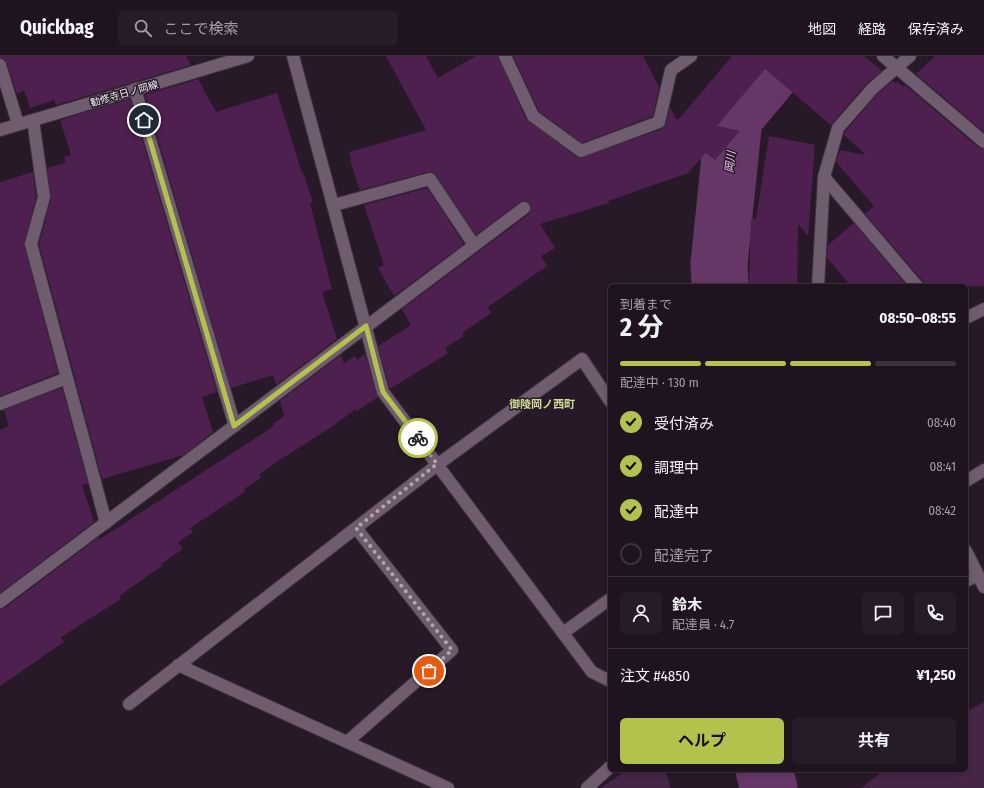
<!DOCTYPE html>
<html lang="ja">
<head>
<meta charset="utf-8">
<style>
	body { margin:0; font-family:"Fira Sans Condensed","Noto Sans JP",sans-serif; background:#261c28; color:#f1f3f6; height:100vh; display:flex; flex-direction:column; font-size:15px; white-space:nowrap }
	* { box-sizing:border-box; margin:0 }
	p { font-size:13px; color:#a19ea4 }
	.icon { flex:none; width:22px; height:22px; fill:none; stroke:currentColor; stroke-width:2; stroke-linecap:round; stroke-linejoin:round }
	.map { position:relative; flex:1; overflow:hidden }
	.details { position:absolute; left:608px; top:228px; width:360px; height:488px; display:flex; flex-direction:column; background:#1e131f; border-radius:6px; box-shadow:0 2px 6px #0003,0 0 0 1px #3c323d }
	.details>* { flex:none }
	.pin { position:absolute; display:grid; place-items:center; width:34px; height:34px; color:#fff; margin:-17px; border:2px solid #fff; border-radius:50%; box-shadow:0 1px 4px #0007 }
	.courier { position:absolute; display:grid; place-items:center; width:40px; height:40px; margin:-20px; border:3px solid #b3c24b; border-radius:50%; background:#fff; color:#222; box-shadow:0 1px 5px #0007 }
	.overview em { font-style:normal; font-weight:700 }
	.overview div { display:flex; flex-direction:column-reverse }
	.overview { display:flex; align-items:center; justify-content:space-between; height:68px; padding:0 12px }
	h1 { font-size:26px; font-weight:700; line-height:30px }
	.bar { display:grid; grid-template-columns:repeat(4,1fr); gap:6px 4px; align-content:center; height:48px; padding:0 12px }
	.bar i { height:5px; border-radius:3px; background:#3c323d }
	.bar .on { background:#b3c24b }
	.bar p { grid-column:span 4 }
	.line { display:flex; align-items:center; gap:10px; padding:0 12px; border-top:1px solid #3c323d }
	.line div { flex:1 }
	.round { display:grid; place-items:center; flex:none; width:42px; height:42px; border-radius:6px; background:#261c28 }
	ol { padding:0 12px; list-style:none }
	li { display:flex; align-items:center; gap:12px; height:44px }
	li p { margin-inline-start:auto }
	li .icon { padding:4px; border-radius:50%; background:#b3c24b; color:#111; stroke-width:4 }
	li:last-child { color:#a19ea4 }
	li i { width:22px; height:22px; border:2px solid #3c323d; border-radius:50% }
	.cta { display:flex; gap:8px; margin-top:auto; padding:8px 12px }
	.cta a { flex:1; height:46px; border-radius:6px; background:#b3c24b; color:#111; font-size:16px; font-weight:700; line-height:46px; text-align:center }
	.cta a+a { background:#261c28; color:#f1f3f6 }
	header { display:flex; align-items:center; gap:24px; box-sizing:border-box; height:56px; padding:0 20px; background:#1e131f; border-bottom:1px solid #3c323d }
	header strong { font-size:19px }
	nav { display:flex; gap:22px; margin-inline-start:auto; font-size:14px }
	.search { width:280px; height:36px; background:#261c28; display:flex; align-items:center; gap:10px; box-sizing:border-box; padding:0 14px; border-radius:6px; color:#a19ea4; font-size:15px }
	.map>svg:first-child { display:block }
	.green { fill:#462646 }
	.lines { fill:none; stroke-linecap:round; stroke-linejoin:round }
	.river { stroke:#653767; stroke-width:57 }
	.building { fill:#4d204f }
	.lane-casing { stroke:#403340; stroke-width:14 }
	.street-casing { stroke:#403340; stroke-width:14 }
	.lane { stroke:#6f5d6f; stroke-width:12 }
	.street { stroke:#6f5d6f; stroke-width:12 }
	.done { stroke:#b0a5b1; stroke-width:4; stroke-dasharray:0 7.2 }
	.route { stroke:#b3c24b; stroke-width:5 }
	.labels { text-anchor:middle; stroke-width:3; stroke-linejoin:round; paint-order:stroke }
	.street-label { font-size:10px; fill:#faf0fa; stroke:#281929 }
	.water-label { font-size:11px; font-style:italic; fill:#f7ccf8; stroke:#281929 }
	.neighbourhood-label { font-size:11px; font-weight:bold; fill:#d2df92; stroke:#281929 }
</style>
</head>
<body>
<header>
<strong>Quickbag</strong>
<div class="search"><svg class="icon" aria-label="search" viewBox="0 0 24 24"><circle cx="10" cy="10" r="6"/><path d="M15 15l6 6"/></svg>ここで検索</div>
<nav><a>地図</a><a>経路</a><a>保存済み</a></nav>
</header>
<div class="map">
<svg width="984" height="732" viewBox="0 0 984 732">
	<rect width="100%" height="100%" fill="#281929"/>
	<path class="green" d="M 984,646 L 984,732 L 861,732 L 884,714 L 966,714 L 966,656 Z
		M 627,714 L 665,714 L 671,732 L 601,732 Z"/>
	<g class="lines">
		<path class="river" d="M 720,230 L 719,208 L 734,62 L 786,0
			M 764,714 L 769,732"/>
	</g>
	<path class="building" d="M 0,0 L 186,0 L 191,9 L 56,49 L 54,44 L 30,52 L 24,34 L 17,38 L 7,7 L 5,3 L 0,2 Z
		M 386,0 L 426,0 L 438,22 L 476,0 L 498,0 L 526,63 L 577,101 L 580,102 L 662,73 L 666,68 L 670,51 L 676,63 L 679,63 L 732,0 L 864,0 L 882,15 L 866,28 L 831,69 L 765,13 L 717,70 L 740,75 L 715,104 L 706,97 L 688,117 L 608,145 L 609,147 L 540,168 L 555,192 L 541,200 L 547,210 L 488,251 L 491,257 L 462,277 L 464,280 L 445,292 L 448,297 L 390,333 L 378,290 L 411,269 L 402,253 L 529,158 L 531,151 L 530,148 L 527,145 L 520,146 L 476,179 L 436,119 L 432,116 L 428,116 L 360,134 L 350,104 L 351,103 L 349,96 L 426,74 Z
		M 513,0 L 643,0 L 659,31 L 653,60 L 582,87 L 539,55 Z
		M 935,0 L 984,0 L 984,76 L 916,18 Z
		M 198,23 L 216,56 L 277,37 L 302,117 L 303,116 L 313,147 L 310,147 L 332,233 L 322,236 L 337,283 L 276,329 L 273,319 L 231,332 L 145,39 Z
		M 893,25 L 896,27 L 897,25 L 903,31 L 905,29 L 979,92 L 984,93 L 984,230 L 924,230 L 923,225 L 865,158 L 874,150 L 836,106 L 840,94 L 866,99 L 844,79 L 845,76 L 877,38 Z
		M 130,43 L 217,336 L 202,341 L 213,376 L 184,399 L 102,423 L 39,188 L 51,143 L 47,112 L 66,107 L 64,101 L 71,99 L 60,64 Z
		M 769,80 L 815,89 L 808,180 L 798,168 L 797,230 L 749,230 L 751,163 L 756,163 Z
		M 33,116 L 36,141 L 24,189 L 58,317 L 0,340 L 0,126 Z
		M 427,132 L 464,188 L 394,240 L 378,212 L 384,209 L 364,149 Z
		M 854,167 L 907,230 L 851,230 L 827,202 L 828,189 Z
		M 365,298 L 378,341 L 357,355 L 356,353 L 330,372 L 275,407 L 259,419 L 261,422 L 244,433 L 245,436 L 190,472 L 193,476 L 178,486 L 183,493 L 161,508 L 162,510 L 119,540 L 121,543 L 61,581 L 64,586 L 0,630 L 0,553 L 5,552 L 99,481 L 100,483 L 268,374 L 274,369 L 273,368 L 284,360 L 280,345 L 341,299 L 344,307 L 355,300 L 357,304 Z
		M 62,332 L 88,428 L 82,429 L 94,466 L 0,537 L 0,374 L 9,370 L 4,354 Z"/>
	<g class="lines">
		<defs>
			<path id="lane" d="M 135,33 L 235,370
				M 824,121 L 917,230
				M 334,149 L 430,123 L 474,189
				M 31,188 L 106,467
				M 966,262 L 984,253
				M 0,348 L 67,322
				M 966,495 L 984,531
				M 966,525 L 978,519"/>
			<path id="street" d="M 293,0 L 383,336 L 592,616 L 610,625
				M 505,0 L 533,60 L 581,95 L 659,66 L 671,14 L 691,0
				M 883,0 L 984,86
				M 0,9 L 18,68
				M 0,74 L 248,0
				M 31,188 L 44,141 L 33,64
				M 818,230 L 824,121 L 838,72 L 872,33 L 910,0
				M 966,425 L 984,414
				M 0,546 L 524,152
				M 563,577 L 610,543
				M 178,609 L 448,732
				M 129,648 L 437,409 L 582,303 L 610,345
				M 347,686 L 452,594 L 356,472
				M 587,732 L 610,711"/>
		</defs>
		<use href="#lane" class="lane-casing"/>
		<use href="#street" class="street-casing"/>
		<use href="#lane" class="lane"/>
		<use href="#street" class="street"/>
	</g>
	<g class="lines">
		<path class="done" d="M 418,382 L 437,408 L 356,472 L 452,594 L 429,615"/>
		<path class="route" d="M 144,64 L 234,370 L 366,270 L 383,336 L 418,382"/>
	</g>
	<g class="labels">
		<g class="street-label">
			<text transform="translate(124 37) rotate(-16)" y="4">勧修寺日ノ岡線</text>
		</g>
		<g class="water-label">
			<text transform="translate(730 106) rotate(-84)" y="4">岡川</text>
		</g>
		<g class="neighbourhood-label">
			<text x="542" y="352">御陵岡ノ西町</text>
		</g>
	</g>
</svg>
<div class="pin" style="left:429px;top:615px;background:#ea580c"><svg class="icon" aria-label="bag" viewBox="0 0 24 24"><path d="M5 8h14l-1 12H6zM9 8a3 3 0 0 1 6 0"/></svg></div>
<div class="pin" style="left:144px;top:64px;background:#1f2937"><svg class="icon" aria-label="home" viewBox="0 0 24 24"><path d="M3 11l9-7 9 7M6 9v11h12V9"/></svg></div>
<div class="courier" style="left:418px;top:382px"><svg class="icon" aria-label="bike" viewBox="0 0 24 24"><circle cx="6" cy="16" r="4"/><circle cx="18" cy="16" r="4"/><path d="M6 16l4-8h5l3 8M10 8l3 8H6M13 5h3"/></svg></div>
<section class="details">
<div class="overview"><div><h1>2 分</h1><p>到着まで</p></div><em>08:50–08:55</em></div>
<div class="bar"><i class="on"></i><i class="on"></i><i class="on"></i><i></i><p>配達中 · 130 m</p></div>
<ol>
<li><svg class="icon" aria-label="check" viewBox="0 0 24 24"><path d="M5 12l5 5 9-10"/></svg>受付済み<p>08:40</p></li>
<li><svg class="icon" aria-label="check" viewBox="0 0 24 24"><path d="M5 12l5 5 9-10"/></svg>調理中<p>08:41</p></li>
<li><svg class="icon" aria-label="check" viewBox="0 0 24 24"><path d="M5 12l5 5 9-10"/></svg>配達中<p>08:42</p></li>
<li><i></i>配達完了</li>
</ol>
<div class="line" style="height:72px"><a class="round"><svg class="icon" aria-label="person" viewBox="0 0 24 24"><circle cx="12" cy="8" r="4"/><path d="M4 21q1-7 8-7t8 7"/></svg></a><div><b>鈴木</b><p>配達員 · 4.7</p></div><a class="round"><svg class="icon" aria-label="chat" viewBox="0 0 24 24"><path d="M4 5h16v11H9l-5 4z"/></svg></a><a class="round"><svg class="icon" aria-label="phone" viewBox="0 0 24 24"><path d="M5 4h4l2 5-3 2q2 4 5 5l2-3 5 2v4C11 20 4 13 5 4z"/></svg></a></div>
<div class="line" style="height:52px"><div>注文 #4850</div><b>¥1,250</b></div>
<div class="cta"><a>ヘルプ</a><a>共有</a></div>
</section>
</div>
</body>
</html>
